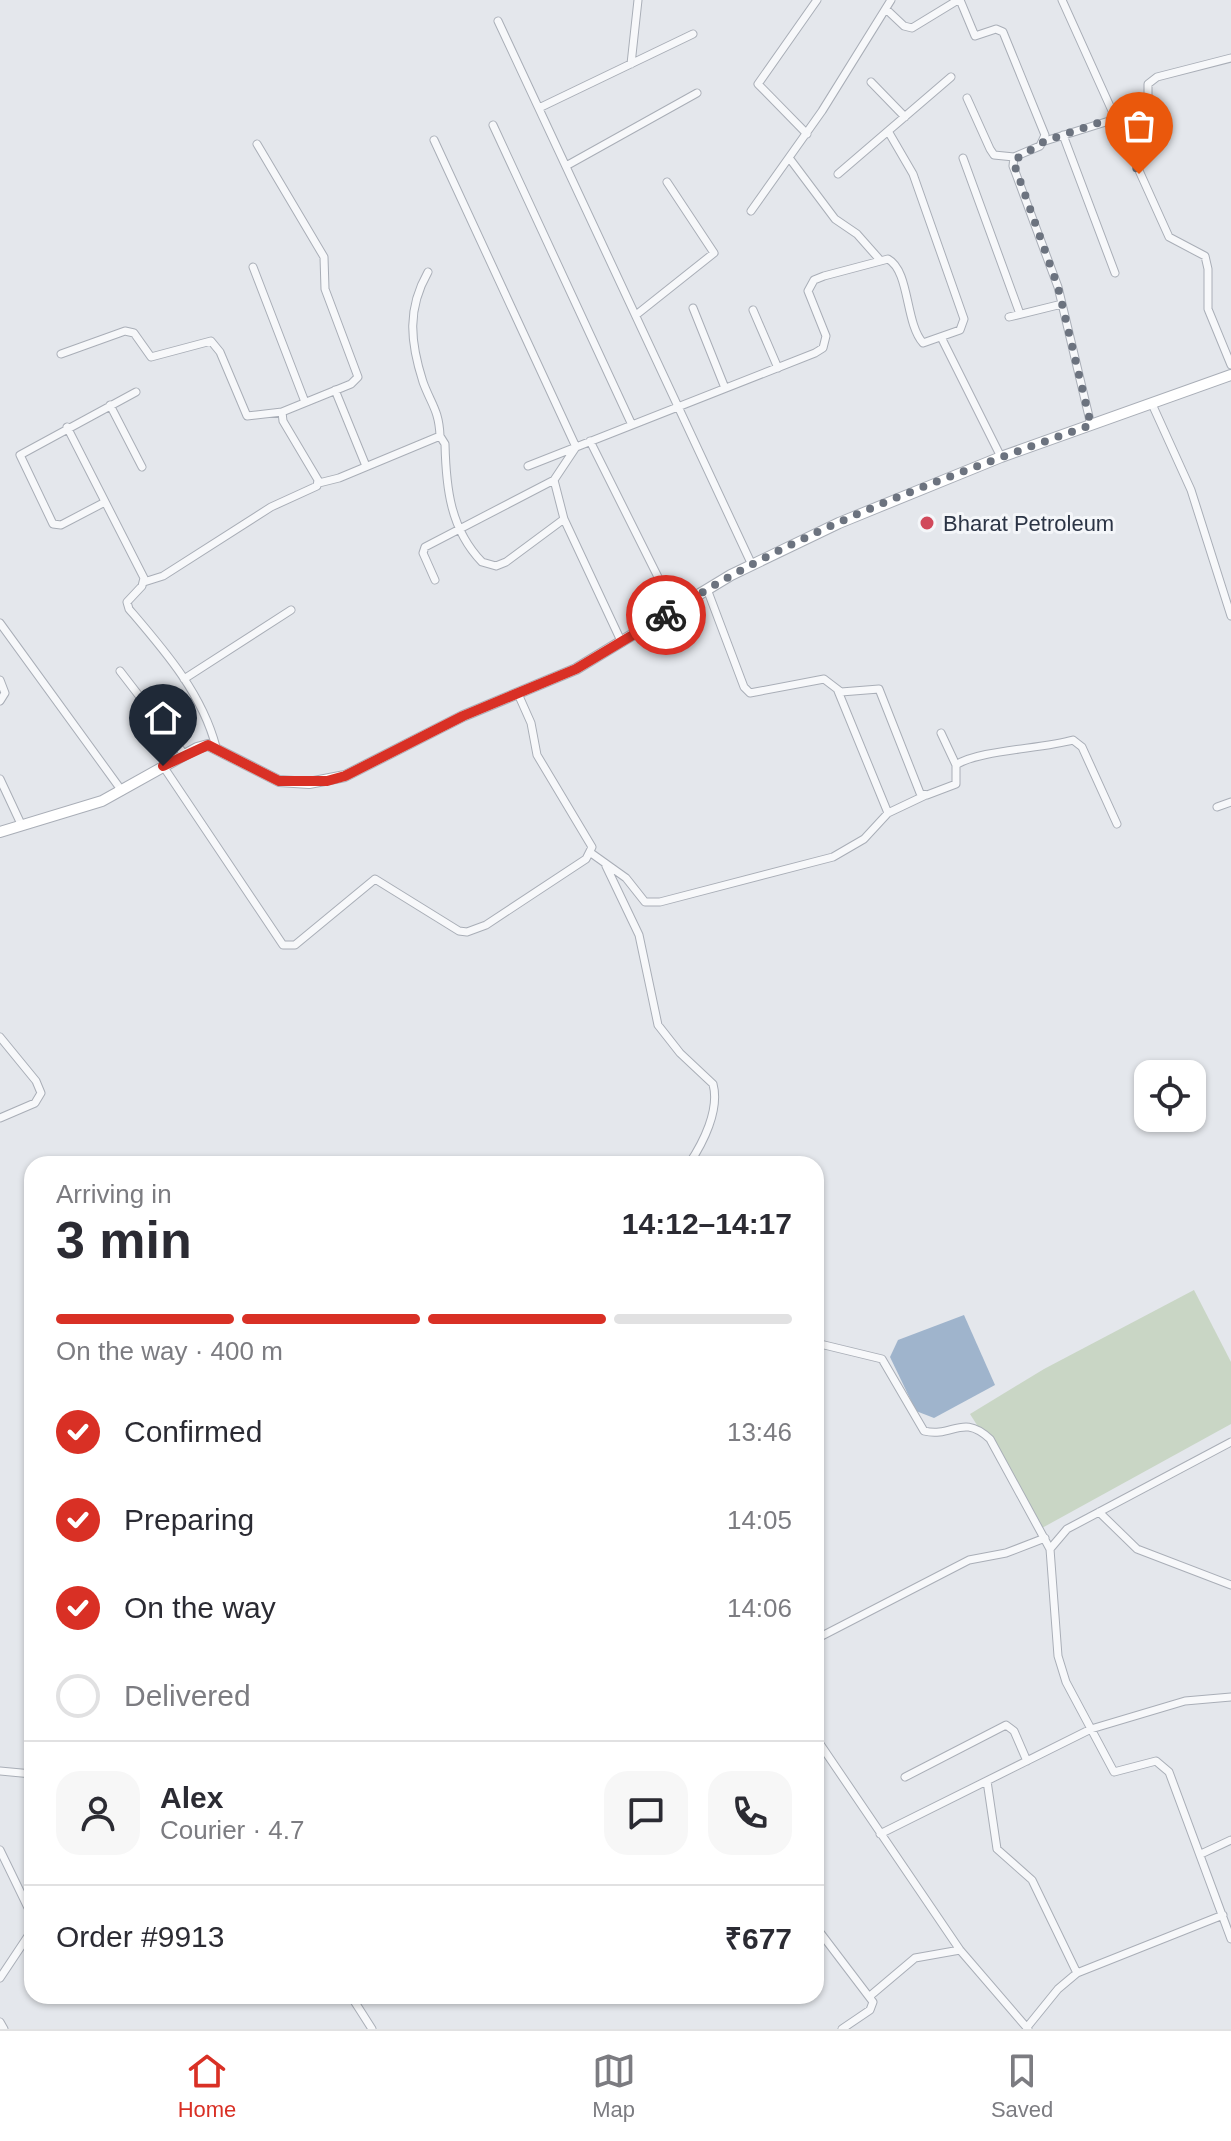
<!DOCTYPE html>
<html lang="en">
<head>
<meta charset="utf-8">
<style>
	body { margin:0; font-family:Helvetica,sans-serif; background:#f7f7f7; color:#2b2b33; height:100vh; display:flex; flex-direction:column; font-size:30px; white-space:nowrap }
	* { box-sizing:border-box; margin:0 }
	p { font-size:26px; color:#7c7c81 }
	.icon { flex:none; width:44px; height:44px; fill:none; stroke:currentColor; stroke-width:2; stroke-linecap:round; stroke-linejoin:round }
	.map { position:relative; flex:1; overflow:hidden }
	.panel { position:absolute; left:24px; top:1156px; width:800px; height:848px; display:flex; flex-direction:column; background:#fff; border-radius:24px; box-shadow:0 2px 6px #0004 }
	.panel>* { flex:none }
	.controls { position:absolute; left:1134px; top:1060px; display:grid; gap:16px }
	.controls a { display:grid; place-items:center; width:72px; height:72px; border-radius:16px; background:#fff; box-shadow:0 2px 6px #0004; font-size:40px }
	.pin { position:absolute; display:grid; place-items:center; width:68px; height:68px; color:#fff; margin:-82px -34px; border-radius:50% 50% 50% 0; rotate:-45deg; box-shadow:0 0 8px #0007 }
	.pin .icon { rotate:45deg }
	.courier { position:absolute; display:grid; place-items:center; width:80px; height:80px; margin:-40px; border:6px solid #d93025; border-radius:50%; background:#fff; color:#222; box-shadow:0 2px 10px #0007 }
	.headline em { font-style:normal; font-weight:700 }
	.headline div { display:flex; flex-direction:column-reverse }
	.headline { display:flex; align-items:center; justify-content:space-between; height:136px; padding:0 32px }
	h1 { font-size:52px; font-weight:700; line-height:60px }
	.bar { display:grid; grid-template-columns:repeat(4,1fr); gap:12px 8px; align-content:center; height:96px; padding:0 32px }
	.bar i { height:10px; border-radius:6px; background:#e1e1e2 }
	.bar .active { background:#d93025 }
	.bar p { grid-column:span 4 }
	.line { display:flex; align-items:center; gap:20px; padding:0 32px; border-top:2px solid #e1e1e2 }
	.line div { flex:1 }
	.round { display:grid; place-items:center; flex:none; width:84px; height:84px; border-radius:24px; background:#f7f7f7 }
	ol { padding:0 32px; list-style:none }
	li { display:flex; align-items:center; gap:24px; height:88px }
	li p { margin-inline-start:auto }
	li .icon { padding:8px; border-radius:50%; background:#d93025; color:#fff; stroke-width:4 }
	li:last-child { color:#7c7c81 }
	li i { width:44px; height:44px; border:4px solid #e1e1e2; border-radius:50% }
	.tab-bar { display:flex; justify-content:space-around; align-items:center; height:112px; border-top:2px solid #e1e1e2; background:#fff; font-size:22px; color:#7c7c81 }
	.tab-bar a { display:grid; justify-items:center; gap:4px }
	.tab-bar .active { color:#d93025 }
	.map>svg:first-child { display:block }
	.green { fill:#c9d6c5 }
	.water { fill:#9fb4cc }
	.lines { fill:none; stroke-linecap:round; stroke-linejoin:round }
	.minor-casing { stroke:#a9aeb7; stroke-width:9 }
	.secondary-casing { stroke:#a9aeb7; stroke-width:12 }
	.minor { stroke:#f7f8fa; stroke-width:7 }
	.secondary { stroke:#fff; stroke-width:10 }
	.done { stroke:#6c737f; stroke-width:8; stroke-dasharray:0 14.4 }
	.route { stroke:#d93025; stroke-width:10 }
	.poi-dot { fill:#d1495b; stroke:#f4f6f9; stroke-width:3 }
	.labels { text-anchor:middle; stroke-width:6; stroke-linejoin:round; paint-order:stroke }
	.poi-label { font-size:22px; fill:#2b3445; stroke:#f4f6f9; text-anchor:start }
</style>
</head>
<body>
<div class="map">
<svg width="1231" height="2029" viewBox="0 0 1231 2029">
	<rect width="100%" height="100%" fill="#e4e7ec"/>
	<path class="green" d="M 1194,1290 L 1231,1362 L 1231,1424 L 1042,1528 L 970,1414 L 1044,1369 Z"/>
	<path class="water" d="M 964,1315 L 995,1385 L 934,1418 L 916,1411 L 890,1357 L 898,1340 Z"/>
	<g class="lines">
		<defs>
			<path id="minor" d="M 960,0 L 975,36 L 996,29 L 1003,32 L 1045,135 L 1040,146 L 1014,157 L 1013,166 L 1058,287 L 1091,425
				M 1062,0 L 1169,237 L 1205,256 L 1208,269 L 1208,309 L 1231,365
				M 886,9 L 904,26 L 912,28 L 958,0
				M 498,21 L 752,565
				M 631,64 L 638,0
				M 871,82 L 905,117
				M 967,98 L 990,149 L 994,155 L 1014,157
				M 539,108 L 693,34
				M 493,125 L 632,425
				M 807,134 L 758,84 L 817,0
				M 1063,135 L 1115,273
				M 1045,141 L 1141,111 L 1148,103 L 1148,84 L 1157,77 L 1231,58
				M 963,158 L 1020,314
				M 790,159 L 835,219 L 857,234 L 880,260
				M 566,166 L 697,93
				M 838,174 L 951,77
				M 751,211 L 822,111 L 891,0
				M 253,267 L 305,402
				M 428,272 C 407,309 410,341 423,382 C 431,404 439,410 440,436
				M 693,308 L 725,388
				M 753,310 L 778,368
				M 636,315 L 714,253 L 667,182
				M 1009,317 L 1062,304
				M 942,339 L 1001,457
				M 61,354 L 125,331 L 134,333 L 151,357 L 211,341 L 220,352 L 247,416 L 282,412
				M 335,390 L 366,466
				M 1152,404 L 1191,490 L 1231,616
				M 110,405 L 142,467
				M 67,427 L 144,578 L 142,586 L 127,602 L 129,609 C 164,650 202,693 216,747
				M 590,441 L 674,609
				M 528,466 L 815,353 L 823,348 L 826,336 L 808,291 L 814,280 L 824,276 L 888,259 C 910,271 905,323 923,343 L 960,330 L 964,319 L 913,174 L 888,131
				M 319,483 L 339,478 L 440,436 L 445,444 C 446,487 450,529 482,562 L 496,566 L 506,562 L 564,519 L 554,480 L 576,447 L 434,140
				M 105,502 L 61,525 L 53,524 L 20,455 L 136,392
				M 564,519 L 622,643
				M 435,580 L 423,553 L 425,547 L 554,480
				M 144,582 L 163,576 L 271,507 L 317,486 L 318,480 L 283,421 L 282,412 L 351,384 L 358,377 L 325,289 L 324,257 L 257,144
				M 707,589 L 744,687 L 750,693 L 824,679 L 841,692 L 879,689 L 920,793 L 927,795 L 956,784 L 956,765 C 978,750 1042,749 1073,740 L 1082,747 L 1117,824
				M 0,623 L 122,791
				M 120,671 L 184,754
				M 184,679 L 291,610
				M 0,680 L 5,693 L 0,701
				M 838,691 L 888,813
				M 941,733 L 956,765
				M 163,766 L 283,945 L 295,945 L 375,879 L 459,931 L 467,932 L 486,925 L 586,859 L 592,847 L 537,755 L 531,723 L 519,696
				M 0,779 L 21,824
				M 1217,807 L 1231,802
				M 591,853 L 626,878 L 645,902 L 660,902 L 833,857 L 864,839 L 888,813 L 926,795
				M 606,866 L 639,935 L 658,1025 L 680,1053 L 713,1084 C 720,1110 703,1143 689,1164
				M 0,1037 L 36,1081 L 41,1093 L 35,1103 L 0,1118
				M 816,1343 L 882,1359 L 924,1431 C 953,1438 962,1413 990,1439 L 1050,1549
				M 1231,1442 L 1067,1529 L 1050,1549 L 1058,1656 L 1066,1682 L 1114,1772 L 1156,1761 L 1169,1772 L 1231,1939
				M 1099,1512 L 1137,1549 L 1231,1585
				M 816,1639 L 969,1560 L 1006,1553 L 1045,1538
				M 816,1738 L 960,1950 L 1028,2029
				M 0,1771 L 32,1774
				M 905,1777 L 1006,1725 L 1014,1731 L 1027,1761
				M 987,1781 L 997,1849 L 1032,1880 L 1077,1973
				M 880,1834 L 1091,1729 L 1185,1701 L 1231,1697
				M 0,1850 L 32,1916
				M 1201,1854 L 1231,1840
				M 816,1927 L 873,2002 L 870,2010 L 842,2029
				M 0,1978 L 32,1930
				M 351,1996 L 372,2029
				M 870,1996 L 915,1958 L 960,1950
				M 0,2022 L 4,2029
				M 1028,2026 L 1058,1989 L 1077,1973 L 1223,1915"/>
			<path id="secondary" d="M 0,832 L 102,801 L 197,748 L 208,745 L 279,781 L 309,783 L 345,776 L 463,716 L 576,669 L 731,575 L 839,523 L 1001,457 L 1231,375"/>
		</defs>
		<use href="#minor" class="minor-casing"/>
		<use href="#secondary" class="secondary-casing"/>
		<use href="#minor" class="minor"/>
		<use href="#secondary" class="secondary"/>
	</g>
	<g class="lines">
		<path class="done" d="M 666,615 C 796,530 945,477 1091,425 L 1058,287 L 1013,161 L 1045,141 L 1113,118 L 1139,174"/>
		<path class="route" d="M 163,766 L 208,745 L 279,781 L 327,781 L 345,776 L 463,716 L 576,669 L 666,615"/>
	</g>
	<circle class="poi-dot" cx="927" cy="523" r="8"/>
	<g class="labels">
		<g class="poi-label">
			<text x="943" y="531">Bharat Petroleum</text>
		</g>
	</g>
</svg>
<div class="controls">
<a><svg class="icon" aria-label="locate" viewBox="0 0 24 24"><circle cx="12" cy="12" r="6"/><path d="M12 2v4M12 18v4M2 12h4M18 12h4"/></svg></a>
</div>
<div class="pin" style="left:1139px;top:174px;background:#ea580c"><svg class="icon" aria-label="bag" viewBox="0 0 24 24"><path d="M5 8h14l-1 12H6zM9 8a3 3 0 0 1 6 0"/></svg></div>
<div class="pin" style="left:163px;top:766px;background:#1f2937"><svg class="icon" aria-label="home" viewBox="0 0 24 24"><path d="M3 11l9-7 9 7M6 9v11h12V9"/></svg></div>
<div class="courier" style="left:666px;top:615px"><svg class="icon" aria-label="bike" viewBox="0 0 24 24"><circle cx="6" cy="16" r="4"/><circle cx="18" cy="16" r="4"/><path d="M6 16l4-8h5l3 8M10 8l3 8H6M13 5h3"/></svg></div>
<section class="panel">
<div class="headline"><div><h1>3 min</h1><p>Arriving in</p></div><em>14:12–14:17</em></div>
<div class="bar"><i class="active"></i><i class="active"></i><i class="active"></i><i></i><p>On the way · 400 m</p></div>
<ol>
<li><svg class="icon" aria-label="check" viewBox="0 0 24 24"><path d="M5 12l5 5 9-10"/></svg>Confirmed<p>13:46</p></li>
<li><svg class="icon" aria-label="check" viewBox="0 0 24 24"><path d="M5 12l5 5 9-10"/></svg>Preparing<p>14:05</p></li>
<li><svg class="icon" aria-label="check" viewBox="0 0 24 24"><path d="M5 12l5 5 9-10"/></svg>On the way<p>14:06</p></li>
<li><i></i>Delivered</li>
</ol>
<div class="line" style="height:144px"><a class="round"><svg class="icon" aria-label="person" viewBox="0 0 24 24"><circle cx="12" cy="8" r="4"/><path d="M4 21q1-7 8-7t8 7"/></svg></a><div><b>Alex</b><p>Courier · 4.7</p></div><a class="round"><svg class="icon" aria-label="chat" viewBox="0 0 24 24"><path d="M4 5h16v11H9l-5 4z"/></svg></a><a class="round"><svg class="icon" aria-label="phone" viewBox="0 0 24 24"><path d="M5 4h4l2 5-3 2q2 4 5 5l2-3 5 2v4C11 20 4 13 5 4z"/></svg></a></div>
<div class="line" style="height:104px"><div>Order #9913</div><b>₹677</b></div>
</section>
</div>
<nav class="tab-bar">
<a class="active"><svg class="icon" aria-label="home" viewBox="0 0 24 24"><path d="M3 11l9-7 9 7M6 9v11h12V9"/></svg>Home</a>
<a><svg class="icon" aria-label="map" viewBox="0 0 24 24"><path d="M3 6l6-2 6 2 6-2v14l-6 2-6-2-6 2zM9 4v14M15 6v14"/></svg>Map</a>
<a><svg class="icon" aria-label="saved" viewBox="0 0 24 24"><path d="M7 4h10v16l-5-4-5 4z"/></svg>Saved</a>
</nav>
</body>
</html>
